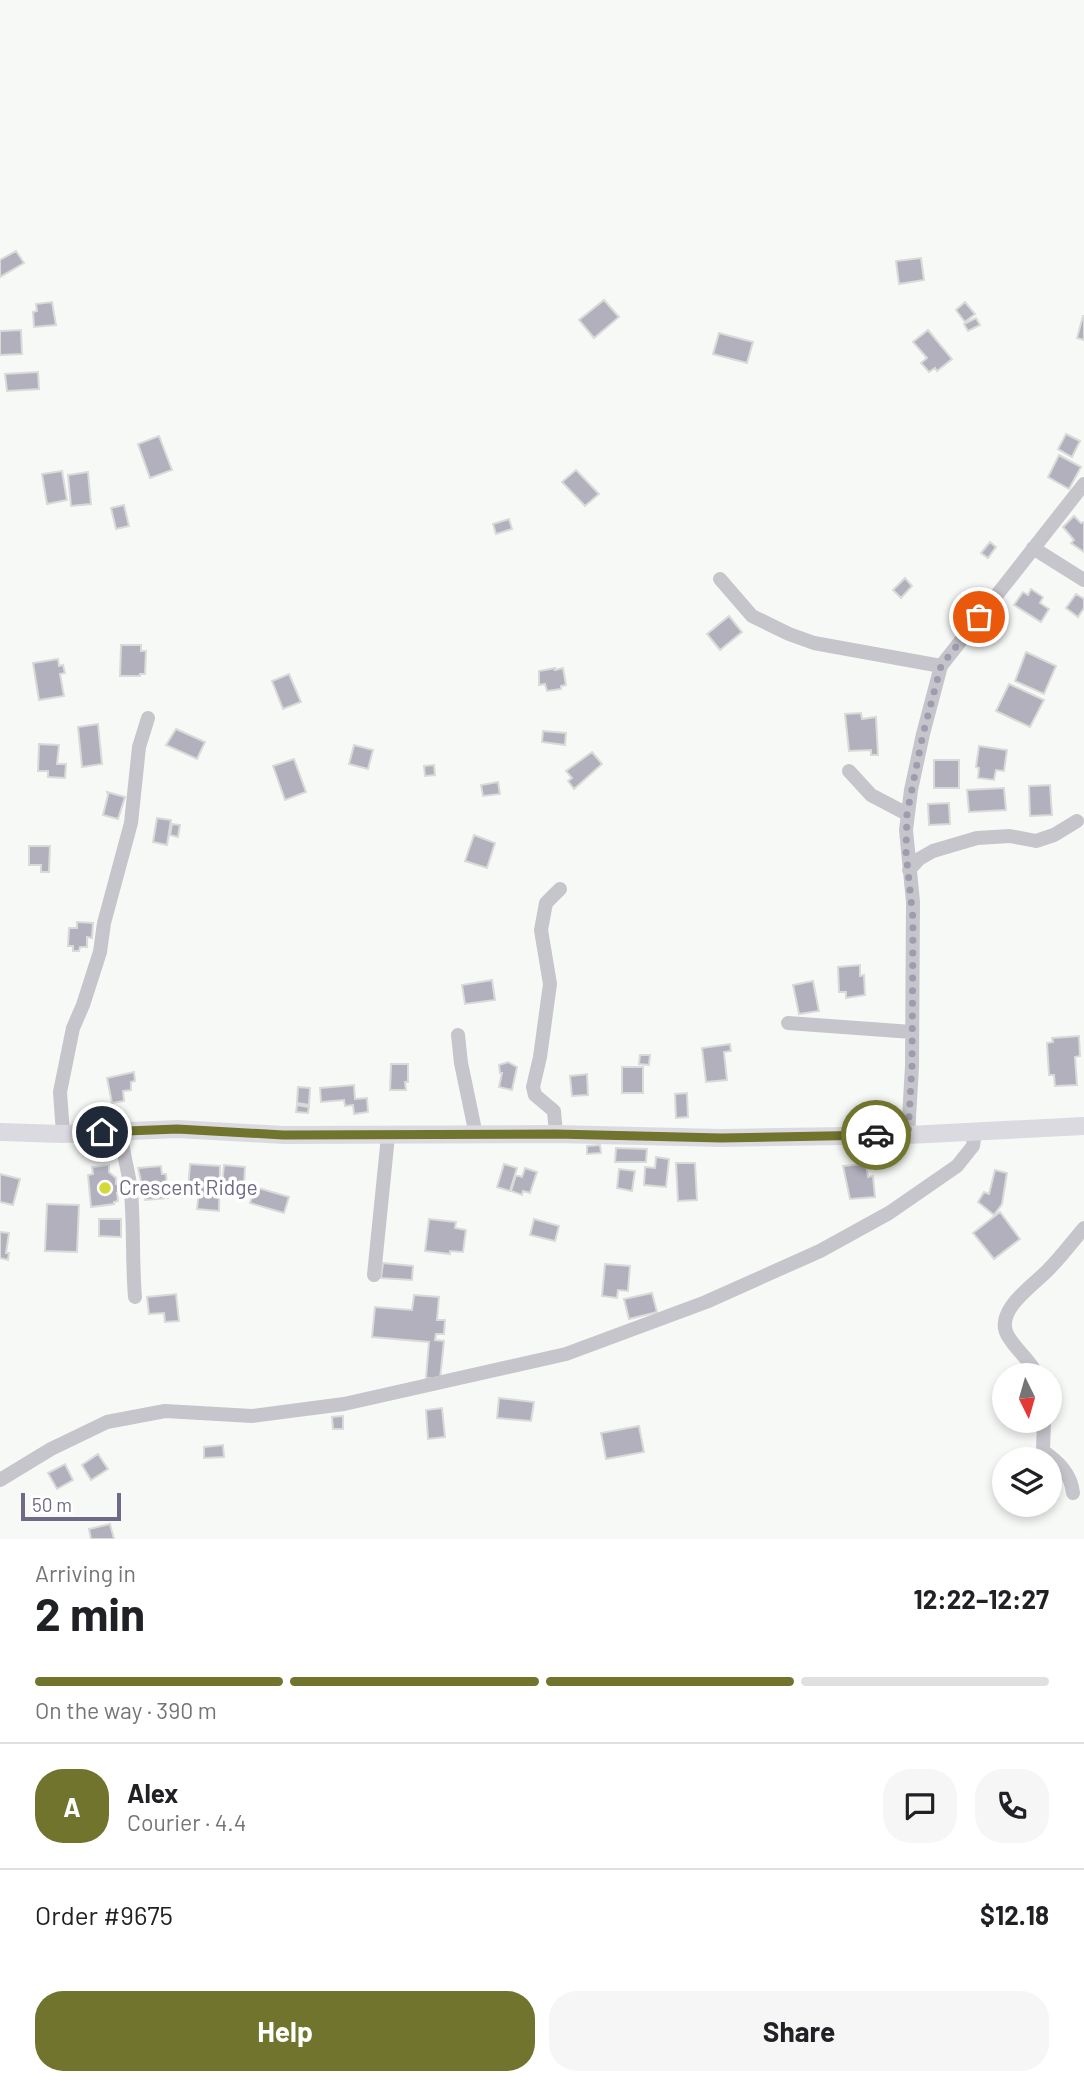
<!DOCTYPE html>
<html lang="en">
<head>
<meta charset="utf-8">
<style>
	body { margin:0; font-family:Barlow,sans-serif; background:#f6f6f6; color:#202124; height:100vh; display:flex; flex-direction:column; font-size:26px; white-space:nowrap }
	* { box-sizing:border-box; margin:0 }
	p { font-size:23px; color:#757577 }
	.icon { flex:none; width:38px; height:38px; fill:none; stroke:currentColor; stroke-width:2; stroke-linecap:round; stroke-linejoin:round }
	.map { position:relative; height:1539px; overflow:hidden }
	.details { display:flex; flex-direction:column; background:#fff; flex:1 }
	.details>* { flex:none }
	.needle { width:46px; rotate:175deg }
	.controls { position:absolute; left:992px; top:1363px; display:grid; gap:14px }
	.controls a { display:grid; place-items:center; width:70px; height:70px; border-radius:50%; background:#fff; box-shadow:0 4px 10px #0003; font-size:35px }
	.scale { position:absolute; left:21px; bottom:18px; width:100px; box-sizing:border-box; padding-left:7px; border:4px solid #706a86; border-top:0; font-size:19px; line-height:24px; white-space:nowrap; color:#706a86; -webkit-text-stroke:5px #fff; paint-order:stroke }
	.pin { position:absolute; display:grid; place-items:center; width:60px; height:60px; color:#fff; margin:-30px; border:4px solid #fff; border-radius:50%; box-shadow:0 2px 7px #0007 }
	.courier { position:absolute; display:grid; place-items:center; width:70px; height:70px; margin:-35px; border:5px solid #71742c; border-radius:50%; background:#fff; color:#222; box-shadow:0 2px 9px #0007 }
	.summary em { font-style:normal; font-weight:700 }
	.summary div { display:flex; flex-direction:column-reverse }
	.summary { display:flex; align-items:center; justify-content:space-between; height:119px; padding:0 35px }
	h1 { font-size:46px; font-weight:700; line-height:52px }
	.bar { display:grid; grid-template-columns:repeat(4,1fr); gap:10px 7px; align-content:center; height:84px; padding:0 35px }
	.bar i { height:9px; border-radius:5px; background:#e0e0e0 }
	.bar .on { background:#71742c }
	.bar p { grid-column:span 4 }
	.line { display:flex; align-items:center; gap:18px; padding:0 35px; border-top:2px solid #e0e0e0 }
	.line div { flex:1 }
	.round { display:grid; place-items:center; flex:none; width:74px; height:74px; border-radius:28px; background:#f6f6f6 }
	.button { display:flex; gap:14px; margin-top:auto; padding:14px 35px }
	.button a { flex:1; height:80px; border-radius:28px; background:#71742c; color:#fff; font-size:28px; font-weight:700; line-height:80px; text-align:center }
	.button a+a { background:#f6f6f6; color:#202124 }
	.map>svg:first-child { display:block }
	.building { fill:#b2b0bc; stroke:#d9dbd9; stroke-width:2 }
	.lines { fill:none; stroke-linecap:round; stroke-linejoin:round }
	.minor { stroke:#c7c5cc; stroke-width:14 }
	.major { stroke:#dcdae1; stroke-width:18 }
	.done { stroke:#9f9cae; stroke-width:7; stroke-dasharray:0 12.6 }
	.route { stroke:#71742c; stroke-width:9 }
	.poi-dot { fill:#d5d936; stroke:#fff; stroke-width:2.5 }
	.labels { text-anchor:middle; stroke-width:7; stroke-linejoin:round; paint-order:stroke }
	.poi-label { font-size:21px; fill:#706a86; stroke:#fff; text-anchor:start }
</style>
</head>
<body>
<div class="map">
<svg width="1084" height="1539" viewBox="0 0 1084 1539">
	<rect width="100%" height="100%" fill="#f7f9f7"/>
	<path class="building" d="M 16,251 L 24,263 L 0,277 L 0,260 Z
		M 921,258 L 924,280 L 899,284 L 896,261 Z
		M 604,300 L 619,317 L 594,338 L 579,320 Z
		M 52,302 L 56,325 L 34,327 L 33,312 L 37,311 L 36,304 Z
		M 965,302 L 975,314 L 965,322 L 956,310 Z
		M 1083,316 L 1084,316 L 1084,340 L 1077,338 Z
		M 976,318 L 980,325 L 968,331 L 964,324 Z
		M 21,330 L 22,354 L 0,355 L 0,331 Z
		M 928,330 L 952,359 L 937,371 L 935,368 L 929,372 L 921,363 L 927,358 L 913,342 Z
		M 719,333 L 753,342 L 747,363 L 713,354 Z
		M 38,372 L 39,389 L 7,391 L 5,374 Z
		M 1066,434 L 1080,441 L 1072,457 L 1058,449 Z
		M 159,436 L 172,470 L 150,478 L 138,444 Z
		M 1059,455 L 1081,467 L 1069,489 L 1048,477 Z
		M 576,470 L 599,494 L 585,506 L 562,482 Z
		M 62,471 L 67,500 L 47,504 L 42,474 Z
		M 88,472 L 91,504 L 71,506 L 68,475 Z
		M 124,505 L 129,526 L 116,529 L 111,508 Z
		M 1074,516 L 1081,523 L 1084,522 L 1084,552 L 1071,543 L 1074,540 L 1063,527 Z
		M 509,519 L 512,529 L 496,534 L 493,524 Z
		M 990,542 L 996,547 L 988,558 L 981,553 Z
		M 905,578 L 912,586 L 901,598 L 893,590 Z
		M 1031,589 L 1043,597 L 1040,603 L 1049,609 L 1041,622 L 1014,605 L 1023,592 L 1028,595 Z
		M 1076,594 L 1084,599 L 1084,608 L 1078,617 L 1066,608 Z
		M 729,616 L 742,632 L 720,650 L 707,634 Z
		M 121,645 L 141,645 L 141,651 L 146,651 L 145,674 L 140,674 L 140,676 L 120,676 Z
		M 1026,652 L 1056,666 L 1044,694 L 1015,681 Z
		M 58,659 L 59,666 L 63,665 L 65,673 L 60,674 L 64,696 L 39,700 L 33,663 Z
		M 555,668 L 555,670 L 563,668 L 566,685 L 561,686 L 561,689 L 547,691 L 545,684 L 539,685 L 539,671 Z
		M 289,674 L 301,702 L 283,709 L 272,681 Z
		M 1009,684 L 1044,700 L 1030,727 L 996,711 Z
		M 861,713 L 862,719 L 876,717 L 878,755 L 871,755 L 871,750 L 849,751 L 845,714 Z
		M 98,724 L 102,764 L 82,767 L 78,727 Z
		M 176,729 L 205,742 L 197,759 L 166,745 Z
		M 543,731 L 566,733 L 565,745 L 542,742 Z
		M 39,744 L 59,745 L 57,764 L 66,764 L 65,778 L 48,777 L 48,771 L 38,771 Z
		M 354,745 L 373,750 L 368,769 L 349,764 Z
		M 979,746 L 1007,750 L 1004,771 L 996,770 L 994,780 L 978,778 L 979,768 L 976,767 Z
		M 592,752 L 602,764 L 574,789 L 568,781 L 572,778 L 566,771 Z
		M 294,759 L 306,792 L 285,800 L 273,766 Z
		M 934,760 L 959,760 L 959,788 L 934,788 Z
		M 434,765 L 435,775 L 425,776 L 424,766 Z
		M 498,782 L 500,794 L 483,796 L 481,785 Z
		M 1050,785 L 1052,815 L 1030,816 L 1029,786 Z
		M 1004,788 L 1006,810 L 969,812 L 967,790 Z
		M 107,792 L 125,797 L 118,819 L 103,815 L 108,795 Z
		M 949,803 L 950,824 L 929,825 L 928,804 Z
		M 157,818 L 171,820 L 167,845 L 153,842 Z
		M 172,824 L 180,825 L 178,837 L 170,835 Z
		M 474,835 L 495,843 L 487,868 L 465,861 Z
		M 29,846 L 50,846 L 49,872 L 41,872 L 41,865 L 29,865 Z
		M 77,922 L 93,923 L 92,938 L 87,937 L 87,947 L 80,947 L 79,951 L 73,951 L 73,946 L 68,946 L 69,928 L 77,928 Z
		M 860,965 L 860,976 L 864,975 L 865,995 L 846,998 L 846,992 L 839,992 L 838,967 Z
		M 492,980 L 495,1000 L 465,1004 L 462,985 Z
		M 813,981 L 819,1011 L 799,1014 L 793,985 Z
		M 1079,1036 L 1080,1056 L 1075,1057 L 1077,1085 L 1055,1086 L 1054,1075 L 1049,1075 L 1047,1043 L 1053,1042 L 1052,1038 Z
		M 730,1044 L 731,1051 L 724,1052 L 727,1080 L 706,1082 L 702,1048 Z
		M 640,1055 L 650,1055 L 649,1065 L 639,1064 Z
		M 508,1062 L 517,1067 L 512,1090 L 499,1087 L 502,1073 L 500,1073 L 499,1065 Z
		M 391,1064 L 408,1064 L 408,1082 L 405,1082 L 406,1090 L 390,1090 Z
		M 622,1067 L 643,1067 L 643,1093 L 622,1093 Z
		M 134,1072 L 135,1081 L 131,1082 L 131,1090 L 123,1091 L 124,1101 L 112,1103 L 107,1078 Z
		M 587,1074 L 588,1095 L 572,1096 L 570,1076 Z
		M 354,1085 L 355,1099 L 367,1098 L 368,1112 L 354,1114 L 353,1105 L 345,1106 L 344,1100 L 321,1102 L 320,1088 Z
		M 298,1087 L 310,1088 L 309,1105 L 297,1103 Z
		M 687,1093 L 688,1117 L 676,1118 L 675,1094 Z
		M 297,1105 L 309,1107 L 308,1113 L 296,1112 Z
		M 600,1145 L 601,1153 L 587,1154 L 587,1146 Z
		M 616,1148 L 647,1149 L 646,1162 L 615,1162 Z
		M 656,1157 L 669,1159 L 666,1187 L 644,1185 L 645,1167 L 655,1168 Z
		M 676,1163 L 695,1163 L 697,1200 L 678,1201 Z
		M 190,1164 L 220,1166 L 219,1211 L 197,1209 L 199,1189 L 188,1189 Z
		M 504,1164 L 517,1168 L 510,1191 L 497,1187 Z
		M 866,1164 L 868,1177 L 873,1176 L 875,1197 L 850,1199 L 843,1166 Z
		M 109,1165 L 109,1172 L 116,1178 L 116,1184 L 120,1183 L 121,1193 L 117,1193 L 118,1201 L 114,1202 L 114,1204 L 91,1207 L 88,1175 L 93,1174 L 92,1167 Z
		M 224,1165 L 245,1167 L 244,1186 L 222,1184 Z
		M 161,1166 L 162,1174 L 166,1174 L 168,1198 L 145,1200 L 138,1168 Z
		M 525,1168 L 537,1172 L 530,1193 L 523,1191 L 522,1195 L 511,1191 L 516,1175 L 522,1177 Z
		M 619,1169 L 635,1171 L 632,1191 L 617,1188 Z
		M 995,1170 L 1007,1173 L 1002,1204 L 994,1215 L 978,1202 L 984,1192 L 989,1194 Z
		M 0,1174 L 20,1179 L 13,1205 L 0,1202 Z
		M 255,1187 L 289,1197 L 284,1213 L 250,1203 Z
		M 47,1204 L 79,1205 L 77,1252 L 45,1251 Z
		M 1000,1212 L 1020,1239 L 994,1259 L 973,1233 Z
		M 99,1219 L 121,1219 L 121,1237 L 99,1236 Z
		M 429,1219 L 456,1222 L 455,1228 L 466,1230 L 463,1252 L 450,1251 L 450,1254 L 425,1251 Z
		M 534,1219 L 559,1226 L 555,1241 L 530,1235 Z
		M 0,1232 L 9,1233 L 6,1253 L 9,1253 L 8,1260 L 0,1258 Z
		M 383,1263 L 413,1266 L 412,1280 L 381,1278 Z
		M 605,1264 L 630,1266 L 628,1291 L 618,1290 L 617,1298 L 602,1296 Z
		M 652,1293 L 657,1312 L 629,1319 L 624,1299 Z
		M 176,1294 L 179,1321 L 165,1322 L 164,1313 L 149,1314 L 147,1297 Z
		M 414,1295 L 439,1297 L 437,1320 L 445,1320 L 444,1334 L 436,1334 L 435,1340 L 444,1341 L 440,1379 L 426,1378 L 429,1342 L 372,1337 L 375,1307 L 412,1310 Z
		M 499,1398 L 534,1402 L 531,1421 L 497,1418 Z
		M 442,1408 L 445,1437 L 428,1439 L 426,1410 Z
		M 343,1416 L 343,1429 L 333,1429 L 332,1417 Z
		M 639,1426 L 644,1452 L 606,1459 L 601,1433 Z
		M 223,1445 L 224,1457 L 204,1458 L 204,1447 Z
		M 98,1454 L 108,1469 L 91,1480 L 82,1465 Z
		M 65,1464 L 73,1480 L 57,1489 L 48,1473 Z
		M 110,1524 L 114,1539 L 91,1539 L 89,1529 Z"/>
	<g class="lines">
		<path class="minor" d="M 1033,548 L 1084,580
			M 720,579 L 752,616 L 789,634 L 814,643 L 941,666
			M 849,771 L 871,795 L 907,814
			M 909,870 L 919,859 L 933,851 L 977,838 L 1010,836 L 1036,841 L 1054,835 L 1077,821
			M 788,1023 L 912,1032
			M 458,1035 L 461,1063 L 476,1135
			M 121,1132 C 122,1152 129,1171 131,1192 C 134,1227 132,1262 135,1297
			M 63,1134 L 60,1092 L 73,1028 L 83,1005 L 100,952 L 104,923 L 131,823 L 139,747 L 148,718
			M 556,1134 L 554,1111 L 535,1095 L 533,1087 L 540,1057 L 550,984 L 541,930 L 546,903 L 560,889
			M 908,1135 L 912,1066 L 913,902 L 906,830 L 911,790 L 923,734 L 941,666 L 1084,484
			M 374,1275 L 388,1136
			M 1038,1376 C 1030,1360 1016,1350 1008,1336 C 993,1311 1034,1285 1048,1270 C 1061,1257 1072,1242 1084,1228
			M 1044,1421 L 1043,1451 C 1059,1462 1071,1474 1073,1493
			M 0,1480 L 51,1449 L 107,1422 L 165,1411 L 252,1416 L 344,1404 L 566,1354 L 706,1302 L 820,1251 L 889,1213 L 957,1166 L 973,1146 L 975,1131"/>
		<path class="major" d="M 0,1132 L 63,1134 L 177,1129 L 283,1135 L 556,1134 L 721,1138 L 908,1135 L 1084,1126"/>
	</g>
	<g class="lines">
		<path class="done" d="M 876,1135 L 908,1135 L 912,1066 L 913,919 L 906,852 L 907,814 L 923,734 L 941,666 L 979,617"/>
		<path class="route" d="M 102,1132 L 177,1129 L 283,1135 L 556,1134 L 721,1138 L 876,1135"/>
	</g>
	<circle class="poi-dot" cx="105" cy="1188" r="7"/>
	<g class="labels">
		<g class="poi-label">
			<text x="119" y="1195">Crescent Ridge</text>
		</g>
	</g>
</svg>
<div class="controls">
<a><svg class="needle" viewBox="-14 -14 28 28"><path d="M0-13l5 13h-10z" fill="#e53935"/><path d="M0 13l5-13h-10z" fill="#757577"/></svg></a>
<a><svg class="icon" aria-label="layers" viewBox="0 0 24 24"><path d="M12 4l9 5-9 5-9-5zM3 14l9 5 9-5"/></svg></a>
</div>
<div class="scale">50 m</div>
<div class="pin" style="left:979px;top:617px;background:#ea580c"><svg class="icon" aria-label="bag" viewBox="0 0 24 24"><path d="M5 8h14l-1 12H6zM9 8a3 3 0 0 1 6 0"/></svg></div>
<div class="pin" style="left:102px;top:1132px;background:#1f2937"><svg class="icon" aria-label="home" viewBox="0 0 24 24"><path d="M3 11l9-7 9 7M6 9v11h12V9"/></svg></div>
<div class="courier" style="left:876px;top:1135px"><svg class="icon" aria-label="car" viewBox="0 0 24 24"><path d="M5 17H2v-5l4-1 3-4h7l3 4 3 1v5h-3M9 17h6M6 11h13"/><circle cx="7" cy="17" r="2"/><circle cx="17" cy="17" r="2"/></svg></div>
</div>
<section class="details">
<div class="summary"><div><h1>2 min</h1><p>Arriving in</p></div><em>12:22–12:27</em></div>
<div class="bar"><i class="on"></i><i class="on"></i><i class="on"></i><i></i><p>On the way · 390 m</p></div>
<div class="line" style="height:126px"><b class="round" style="background:#71742c;color:#fff">A</b><div><b>Alex</b><p>Courier · 4.4</p></div><a class="round"><svg class="icon" aria-label="chat" viewBox="0 0 24 24"><path d="M4 5h16v11H9l-5 4z"/></svg></a><a class="round"><svg class="icon" aria-label="phone" viewBox="0 0 24 24"><path d="M5 4h4l2 5-3 2q2 4 5 5l2-3 5 2v4C11 20 4 13 5 4z"/></svg></a></div>
<div class="line" style="height:91px"><div>Order #9675</div><b>$12.18</b></div>
<div class="button"><a>Help</a><a>Share</a></div>
</section>
</body>
</html>
